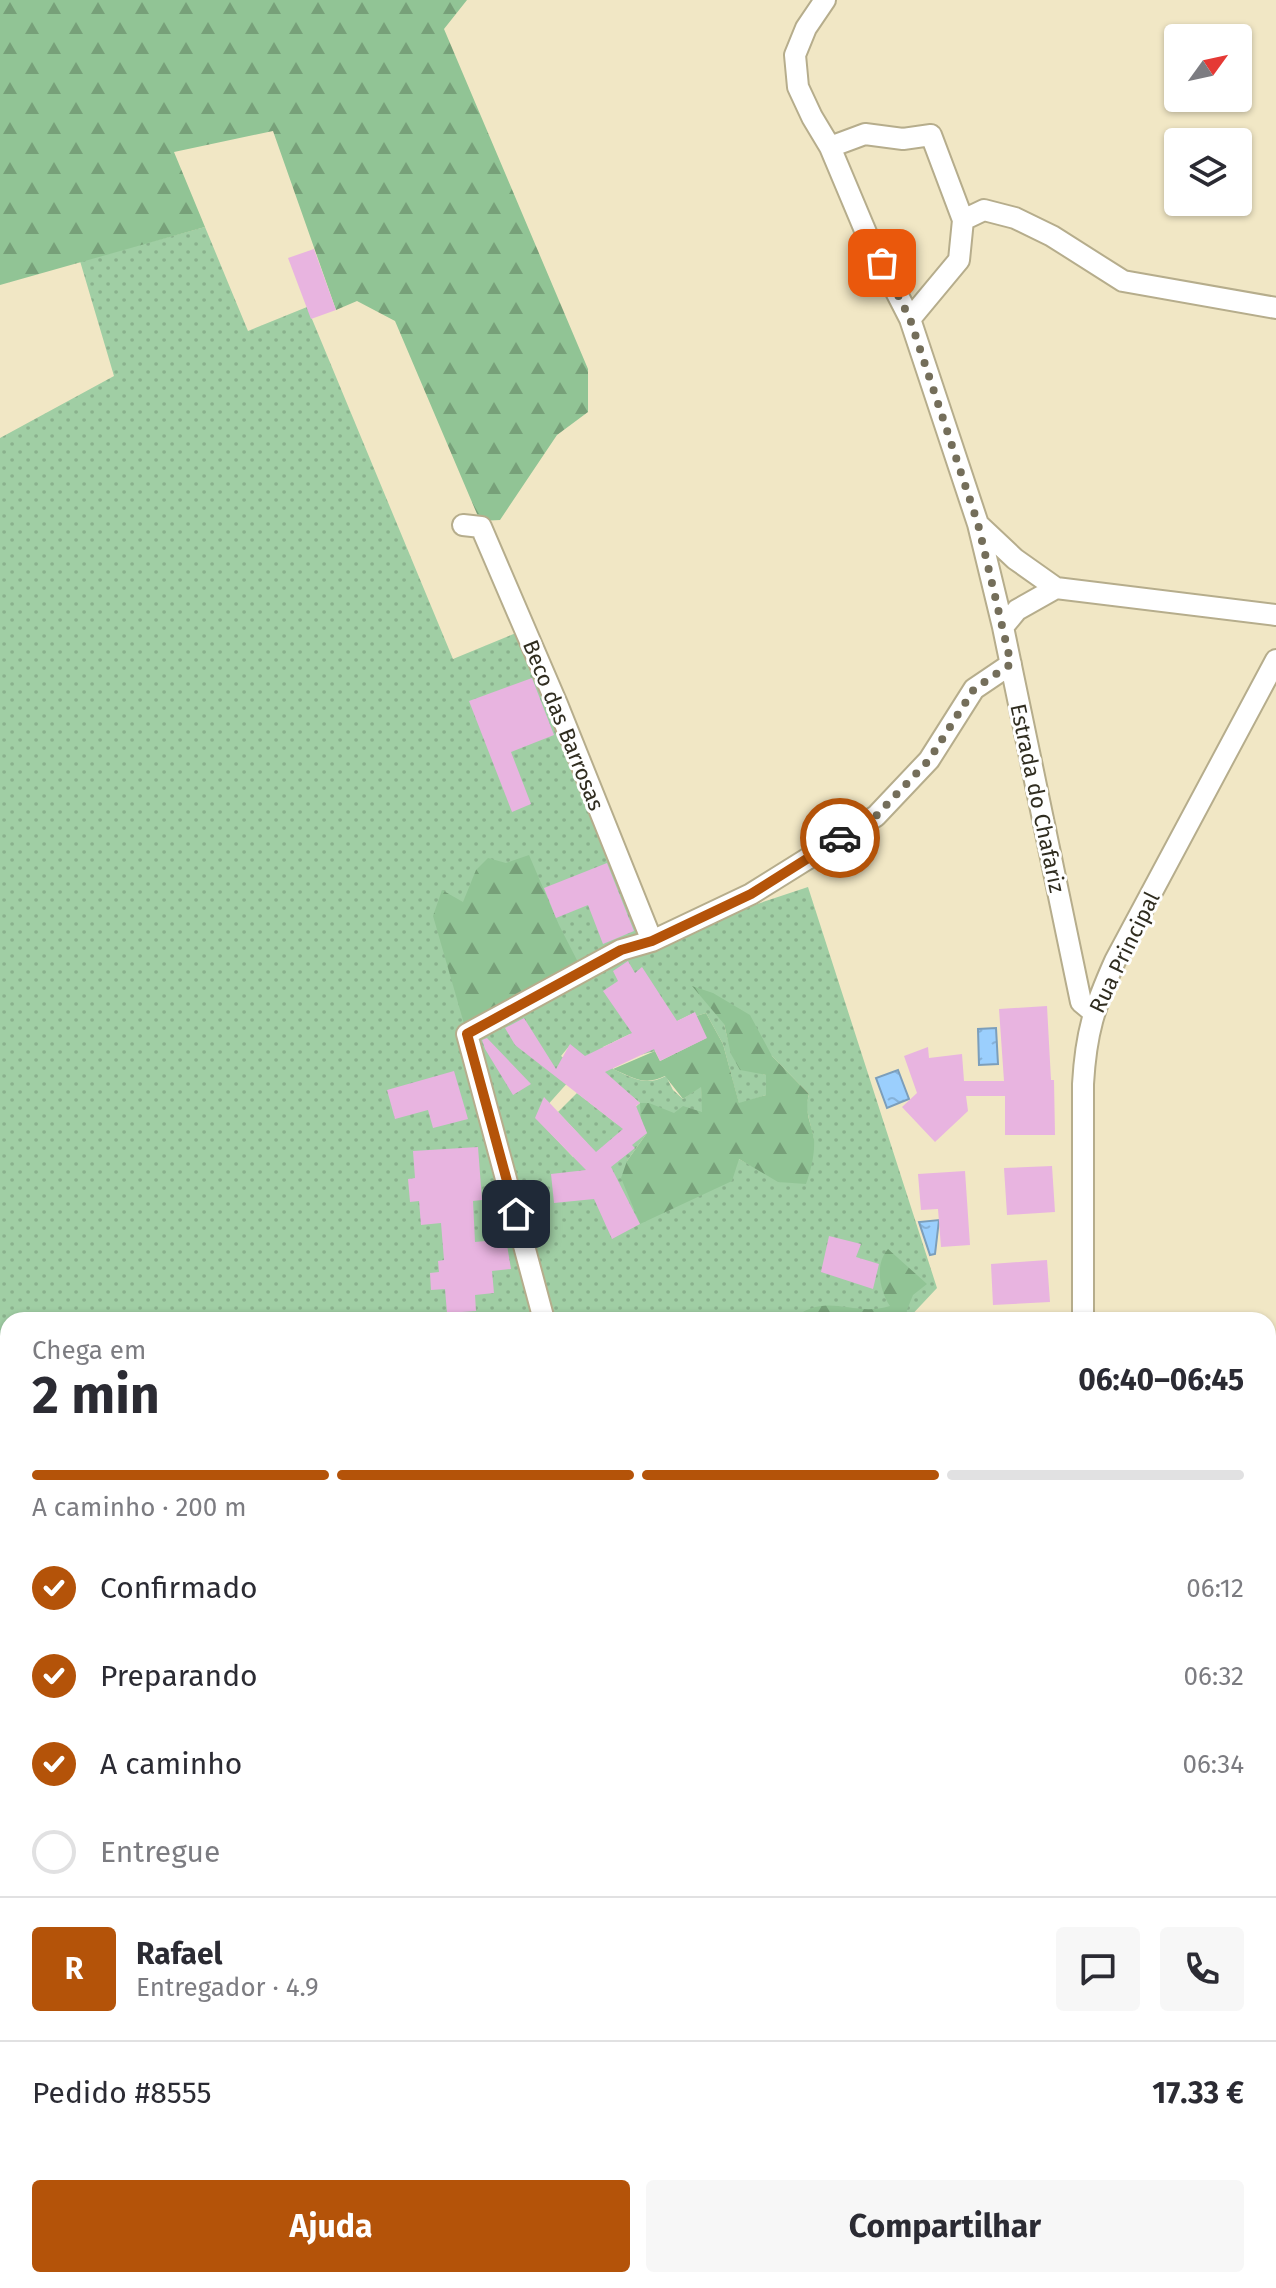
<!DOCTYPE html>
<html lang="pt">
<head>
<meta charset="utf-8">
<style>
	body { margin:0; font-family:"Fira Sans",sans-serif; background:#f7f7f7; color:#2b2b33; height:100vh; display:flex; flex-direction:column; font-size:30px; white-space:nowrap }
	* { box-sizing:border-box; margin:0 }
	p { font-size:26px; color:#7c7c81 }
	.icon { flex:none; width:44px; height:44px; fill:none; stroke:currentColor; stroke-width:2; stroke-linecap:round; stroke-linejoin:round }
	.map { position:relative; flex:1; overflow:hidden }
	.panel { position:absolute; left:0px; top:1312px; width:1276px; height:976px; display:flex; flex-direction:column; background:#fff; border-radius:24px 24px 0 0; box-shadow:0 2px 6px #0004 }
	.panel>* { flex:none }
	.needle { width:52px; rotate:57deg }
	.fabs { position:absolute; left:1164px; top:24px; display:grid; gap:16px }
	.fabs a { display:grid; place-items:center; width:88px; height:88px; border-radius:8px; background:#fff; box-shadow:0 2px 6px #0004; font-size:40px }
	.pin { position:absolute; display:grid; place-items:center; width:68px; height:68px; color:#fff; margin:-34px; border-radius:16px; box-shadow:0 4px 12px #0006 }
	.courier { position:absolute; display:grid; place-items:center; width:80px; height:80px; margin:-40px; border:6px solid #b45309; border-radius:50%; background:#fff; color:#222; box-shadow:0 2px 10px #0007 }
	.head em { font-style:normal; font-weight:700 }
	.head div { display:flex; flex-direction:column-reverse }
	.head { display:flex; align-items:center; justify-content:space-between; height:136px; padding:0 32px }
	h1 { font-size:52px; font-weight:700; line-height:60px }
	.bar { display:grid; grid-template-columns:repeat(4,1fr); gap:12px 8px; align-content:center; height:96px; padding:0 32px }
	.bar i { height:10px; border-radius:6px; background:#e1e1e2 }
	.bar .current { background:#b45309 }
	.bar p { grid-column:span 4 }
	.line { display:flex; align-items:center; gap:20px; padding:0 32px; border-top:2px solid #e1e1e2 }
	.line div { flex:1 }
	.round { display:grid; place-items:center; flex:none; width:84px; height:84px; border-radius:8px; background:#f7f7f7 }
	ol { padding:0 32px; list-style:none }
	li { display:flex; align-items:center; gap:24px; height:88px }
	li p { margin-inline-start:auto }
	li .icon { padding:8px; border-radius:50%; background:#b45309; color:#fff; stroke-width:4 }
	li:last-child { color:#7c7c81 }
	li i { width:44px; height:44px; border:4px solid #e1e1e2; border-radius:50% }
	.cta { display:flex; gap:16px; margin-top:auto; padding:16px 32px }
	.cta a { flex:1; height:92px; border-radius:8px; background:#b45309; color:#fff; font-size:32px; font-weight:700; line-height:92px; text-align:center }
	.cta a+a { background:#f7f7f7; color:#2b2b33 }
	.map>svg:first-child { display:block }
	.grass { fill:url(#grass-dots); fill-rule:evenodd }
	.forest { fill:url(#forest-firs) }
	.water { fill:url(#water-ripples); stroke:#7b9ebb; stroke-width:2 }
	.building { fill:#e8b4e0 }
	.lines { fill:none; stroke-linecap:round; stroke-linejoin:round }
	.minor-casing { stroke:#b6ad8c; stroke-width:24 }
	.minor { stroke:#fff; stroke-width:20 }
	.done { stroke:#746e5a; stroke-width:8; stroke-dasharray:0 14.4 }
	.route { stroke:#b45309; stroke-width:10 }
	.labels { text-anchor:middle; stroke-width:6; stroke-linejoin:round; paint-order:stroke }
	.street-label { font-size:22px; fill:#302d20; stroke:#fff }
</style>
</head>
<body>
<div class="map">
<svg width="1276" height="2288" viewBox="0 0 1276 2288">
	<defs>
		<pattern id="grass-dots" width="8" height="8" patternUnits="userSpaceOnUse" patternTransform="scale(2)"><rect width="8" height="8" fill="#a0cea4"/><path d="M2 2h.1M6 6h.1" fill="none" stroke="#8ab18d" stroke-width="1.8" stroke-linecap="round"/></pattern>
		<pattern id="forest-firs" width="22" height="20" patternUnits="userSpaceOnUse" patternTransform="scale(2)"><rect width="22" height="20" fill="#91c495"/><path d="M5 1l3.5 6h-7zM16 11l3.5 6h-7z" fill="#77a079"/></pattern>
		<pattern id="water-ripples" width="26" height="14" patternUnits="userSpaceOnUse" patternTransform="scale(2)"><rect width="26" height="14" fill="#9bcffd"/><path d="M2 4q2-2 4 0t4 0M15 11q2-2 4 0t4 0" fill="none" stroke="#86b2d9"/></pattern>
	</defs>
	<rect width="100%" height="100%" fill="#f1e7c5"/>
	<path class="grass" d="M 205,227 L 248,331 L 307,307 L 453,659 L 516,633 L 652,939 L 808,887 L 937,1288 L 907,1320 L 544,1320 L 543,1318 L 367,1315 L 367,1320 L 8,1320 L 8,1367 L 0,1366 L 0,438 L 114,376 L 80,261 ZM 694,1013 L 696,1016 L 706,1013 L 723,1044 L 739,1104 L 766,1095 L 766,1075 C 735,1065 731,1054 724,1024 L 772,1056 L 809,1094 L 806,1106 L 814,1140 L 752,1166 L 739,1159 L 627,1161 L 647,1133 L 674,1113 L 703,1113 L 701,1086 L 683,1099 L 673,1090 L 666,1076 C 645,1087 633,1078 613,1069 L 603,1047 L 630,1034 L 640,1055 L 655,1051 L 671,1024 ZM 570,1045 L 640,1103 L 617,1124 L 577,1093 L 558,1112 L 587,1143 L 573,1157 L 536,1118 L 579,1070 L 561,1056 Z
		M 0,1397 L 8,1399 L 8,2280 L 36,2280 L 30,2288 L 0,2288 Z
		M 699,2280 L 875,2280 L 879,2288 L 704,2288 Z"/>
	<path class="forest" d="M 0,0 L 467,0 L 444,29 L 588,369 L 588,412 L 557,435 L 500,520 L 480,521 L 395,321 L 357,301 L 336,310 L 273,131 L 174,152 L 205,227 L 0,285 Z
		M 529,855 L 559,925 L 582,970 L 467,1034 L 433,916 L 442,890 L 463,902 L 476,870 L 488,858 L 506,863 Z
		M 692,986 L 713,993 L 750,1015 L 772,1056 L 809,1094 C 804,1112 811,1122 814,1139 C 815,1154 811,1170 806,1184 L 778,1182 L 739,1159 L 732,1181 L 640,1224 L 621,1178 L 627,1161 L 647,1133 L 641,1119 L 640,1103 L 649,1103 L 674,1113 L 683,1106 L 702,1112 L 701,1087 L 683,1099 L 665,1076 C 645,1086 633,1078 613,1069 L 655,1051 L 660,1061 L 706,1038 L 696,1016 L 706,1013 L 723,1044 L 739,1103 L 766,1095 L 766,1075 L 740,1070 L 731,1054 L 724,1024 Z
		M 888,1249 L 927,1284 L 913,1295 L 903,1320 L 792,1320 C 826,1290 852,1318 890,1306 C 880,1291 874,1265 888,1249 Z
		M 36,2280 L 699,2280 L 704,2288 L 30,2288 Z"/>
	<path class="water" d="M 996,1028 L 998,1064 L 979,1065 L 978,1029 Z
		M 898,1070 L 909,1099 L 887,1108 L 876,1078 Z
		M 939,1220 L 935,1254 L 930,1255 L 919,1222 Z"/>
	<path class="building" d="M 314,249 L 336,310 L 311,319 L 288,258 Z
		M 532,678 L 554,735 L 511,752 L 531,804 L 512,812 L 469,701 Z
		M 607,863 L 634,931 L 603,944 L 588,905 L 556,918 L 544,888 Z
		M 628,961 L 635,973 L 642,967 L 677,1021 L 695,1012 L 707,1038 L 660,1061 L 654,1049 L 605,1072 L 640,1103 L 636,1106 L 647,1133 L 632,1145 L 635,1148 L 611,1167 L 640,1224 L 612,1239 L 594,1199 L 554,1203 L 551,1174 L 586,1170 L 535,1118 L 544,1097 L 596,1152 L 623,1129 L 515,1045 L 505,1028 L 524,1018 L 556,1069 L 570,1044 L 585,1056 L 632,1033 L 603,991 L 618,981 L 613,971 Z
		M 1047,1006 L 1051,1080 L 1054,1080 L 1055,1135 L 1005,1135 L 1005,1096 L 966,1096 L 968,1111 L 935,1142 L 902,1107 L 917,1093 L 904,1056 L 928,1047 L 929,1058 L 962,1054 L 964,1081 L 1004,1081 L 999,1009 Z
		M 487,1038 L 531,1084 L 513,1095 L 485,1049 L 482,1040 Z
		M 454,1071 L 468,1119 L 433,1128 L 428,1110 L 395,1119 L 387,1090 Z
		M 478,1147 L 482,1200 L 473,1201 L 475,1242 L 506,1239 L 511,1269 L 492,1271 L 494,1293 L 475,1295 L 476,1311 L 447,1313 L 445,1289 L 431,1290 L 430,1273 L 439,1272 L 438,1261 L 444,1260 L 441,1223 L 421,1225 L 419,1201 L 410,1202 L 408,1179 L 415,1178 L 413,1151 Z
		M 1052,1166 L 1055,1212 L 1007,1215 L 1004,1168 Z
		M 965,1171 L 970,1245 L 941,1247 L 938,1209 L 921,1210 L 918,1174 Z
		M 829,1236 L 861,1244 L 856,1257 L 879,1264 L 873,1289 L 821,1272 Z
		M 1047,1260 L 1050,1302 L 993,1305 L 991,1264 Z"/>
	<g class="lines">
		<defs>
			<path id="minor" d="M 825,0 L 806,28 L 795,55 L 798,87 L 812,117 L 830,147 L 867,235 L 910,319 L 978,524 L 1003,627 L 1081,1002 L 1093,1012
				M 830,147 L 865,134 L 903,139 L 931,135 L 963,220 L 959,260 L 910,319
				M 963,220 L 984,210 L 1015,218 L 1052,236 L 1123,281 L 1276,308
				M 463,525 L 481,527 L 557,704 L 652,941
				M 980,526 L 1015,559 L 1056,588 L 1276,615
				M 1003,627 L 1017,610 L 1056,588
				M 544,1320 L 467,1034 L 621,950 L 652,941 L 751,894 L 876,816 L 929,760 L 974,689 L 1011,664
				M 1083,1320 L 1083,1084 C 1086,1032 1094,1008 1115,961 L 1276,660
				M 0,1383 L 8,1385
				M 1268,1448 L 1276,1453
				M 1268,1841 L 1276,1842
				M 1268,1950 L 1276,1969
				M 1268,2123 L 1276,2120
				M 1268,2262 L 1276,2282
				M 1043,2280 L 1046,2288"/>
		</defs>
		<use href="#minor" class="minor-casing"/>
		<use href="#minor" class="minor"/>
	</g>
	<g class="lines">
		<path class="done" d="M 840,838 L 876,816 L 929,760 L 974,689 L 1011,664 L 978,524 L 910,319 L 882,263"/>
		<path class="route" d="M 516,1214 L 467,1034 L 621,950 L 652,941 L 751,894 L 840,838"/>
	</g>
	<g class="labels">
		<g class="street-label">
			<text transform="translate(564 725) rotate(68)" y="8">Beco das Barrosas</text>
			<text transform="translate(1038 798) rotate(78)" y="8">Estrada do Chafariz</text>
			<text transform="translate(1124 952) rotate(-64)" y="8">Rua Principal</text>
		</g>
	</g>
</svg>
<div class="fabs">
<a><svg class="needle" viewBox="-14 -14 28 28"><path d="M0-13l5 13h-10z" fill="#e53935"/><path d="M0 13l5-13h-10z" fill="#7c7c81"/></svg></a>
<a><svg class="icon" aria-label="layers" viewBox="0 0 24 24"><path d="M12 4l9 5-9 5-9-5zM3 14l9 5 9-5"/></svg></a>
</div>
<div class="pin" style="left:882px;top:263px;background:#ea580c"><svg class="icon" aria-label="bag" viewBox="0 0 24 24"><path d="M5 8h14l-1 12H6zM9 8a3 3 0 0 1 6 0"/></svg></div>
<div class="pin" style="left:516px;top:1214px;background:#1f2937"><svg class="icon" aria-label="home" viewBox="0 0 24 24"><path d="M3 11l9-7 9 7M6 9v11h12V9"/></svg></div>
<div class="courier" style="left:840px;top:838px"><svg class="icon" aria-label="car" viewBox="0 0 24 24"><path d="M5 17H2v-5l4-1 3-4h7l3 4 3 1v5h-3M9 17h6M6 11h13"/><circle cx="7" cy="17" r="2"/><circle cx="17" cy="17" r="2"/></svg></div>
<section class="panel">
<div class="head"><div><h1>2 min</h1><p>Chega em</p></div><em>06:40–06:45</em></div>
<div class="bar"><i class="current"></i><i class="current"></i><i class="current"></i><i></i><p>A caminho · 200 m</p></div>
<ol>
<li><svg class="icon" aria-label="check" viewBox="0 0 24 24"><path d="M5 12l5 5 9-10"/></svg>Confirmado<p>06:12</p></li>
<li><svg class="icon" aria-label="check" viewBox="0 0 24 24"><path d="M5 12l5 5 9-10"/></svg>Preparando<p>06:32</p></li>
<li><svg class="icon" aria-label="check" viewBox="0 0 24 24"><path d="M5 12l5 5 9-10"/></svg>A caminho<p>06:34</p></li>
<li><i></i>Entregue</li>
</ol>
<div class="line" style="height:144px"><b class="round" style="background:#b45309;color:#fff">R</b><div><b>Rafael</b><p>Entregador · 4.9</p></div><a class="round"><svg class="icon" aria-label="chat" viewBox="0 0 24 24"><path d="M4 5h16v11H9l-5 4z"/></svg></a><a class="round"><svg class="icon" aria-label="phone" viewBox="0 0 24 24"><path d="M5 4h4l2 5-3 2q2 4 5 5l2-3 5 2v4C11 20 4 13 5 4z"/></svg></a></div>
<div class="line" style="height:104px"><div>Pedido #8555</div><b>17.33 €</b></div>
<div class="cta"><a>Ajuda</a><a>Compartilhar</a></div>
</section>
</div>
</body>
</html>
